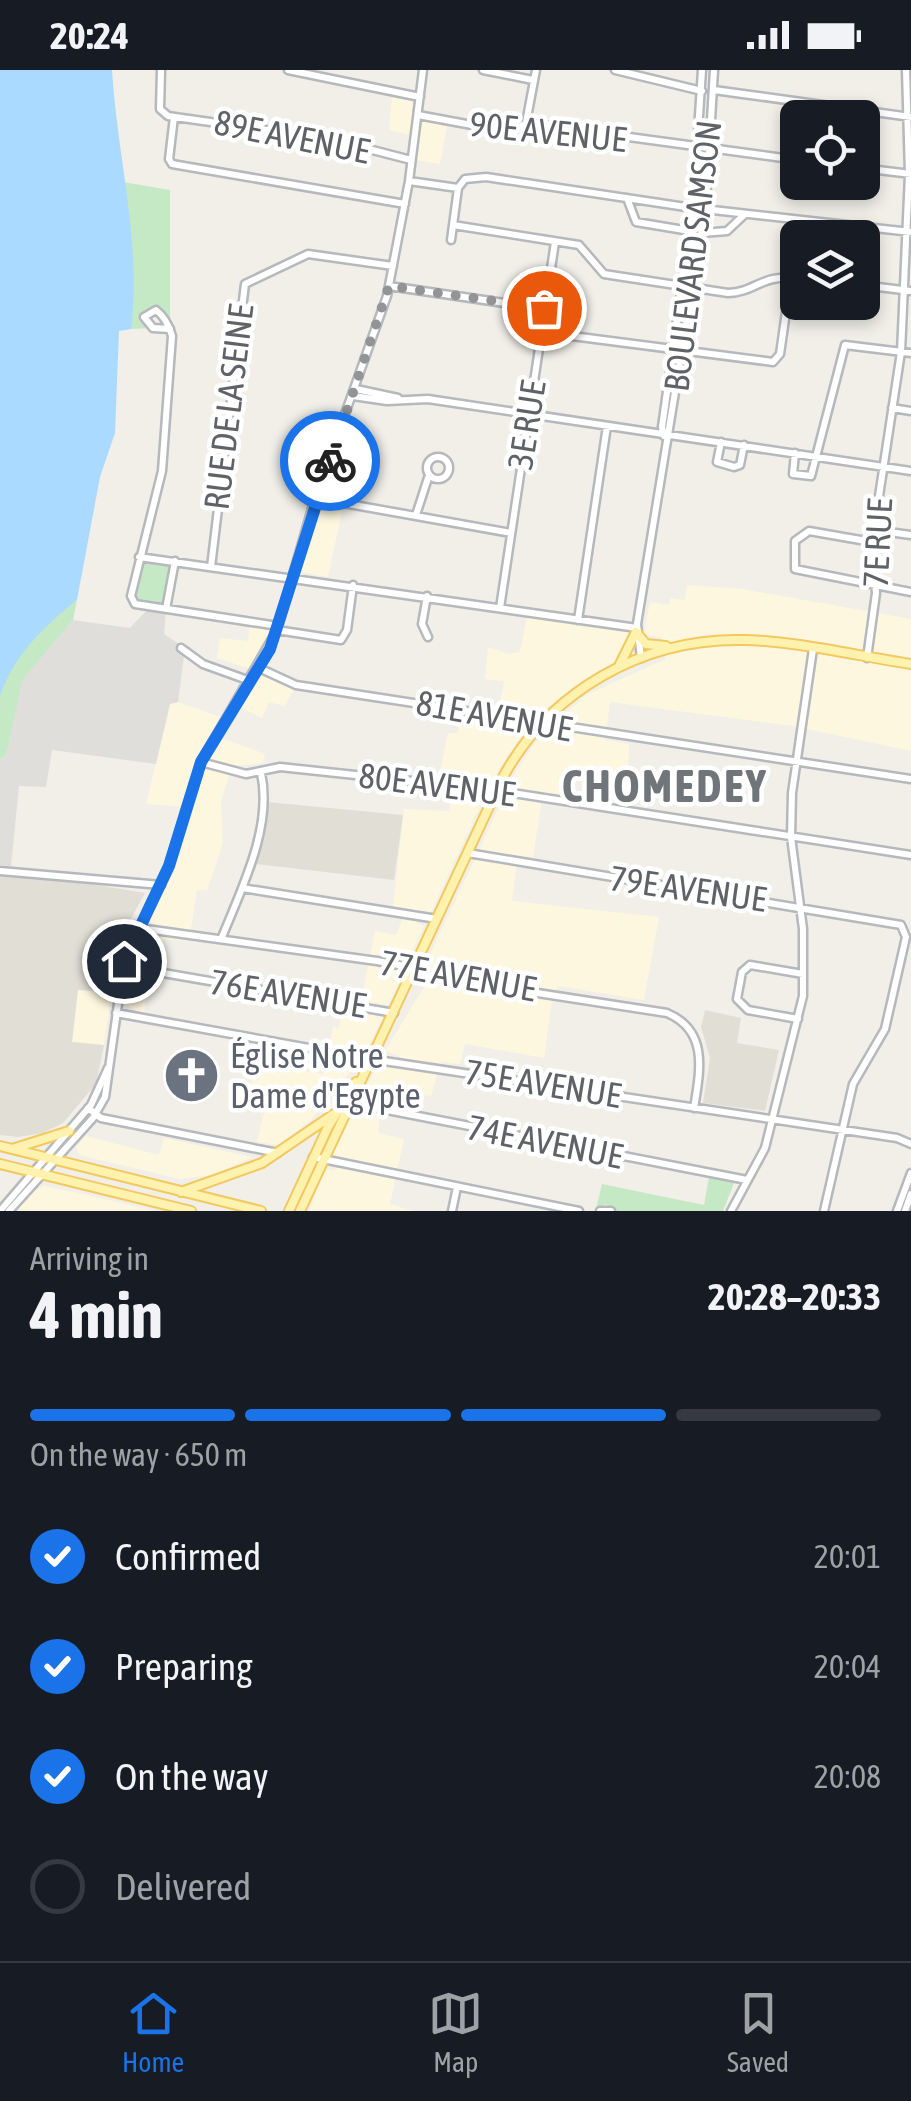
<!DOCTYPE html>
<html lang="en">
<head>
<meta charset="utf-8">
<style>
	body { margin:0; font-family:"Asap Condensed",sans-serif; background:#20242c; color:#f1f3f6; height:100vh; display:flex; flex-direction:column; font-size:38px; white-space:nowrap }
	* { box-sizing:border-box; margin:0 }
	p { font-size:32px; color:#9ea1a6 }
	.icon { flex:none; width:55px; height:55px; fill:none; stroke:currentColor; stroke-width:2; stroke-linecap:round; stroke-linejoin:round }
	.map { position:relative; height:1141px; overflow:hidden }
	.drawer { display:flex; flex-direction:column; background:#171b24; flex:1 }
	.drawer>* { flex:none }
	.buttons { position:absolute; left:780px; top:30px; display:grid; gap:20px }
	.buttons a { display:grid; place-items:center; width:100px; height:100px; border-radius:15px; background:#171b24; box-shadow:0 5px 15px #0003; font-size:50px }
	.pin { position:absolute; display:grid; place-items:center; width:85px; height:85px; color:#fff; margin:-42px; border:5px solid #fff; border-radius:50%; box-shadow:0 2px 10px #0007 }
	.courier { position:absolute; display:grid; place-items:center; width:100px; height:100px; margin:-50px; border:8px solid #1a73e8; border-radius:50%; background:#fff; color:#222; box-shadow:0 2px 12px #0007 }
	.overview em { font-style:normal; font-weight:700 }
	.overview div { display:flex; flex-direction:column-reverse }
	.overview { display:flex; align-items:center; justify-content:space-between; height:170px; padding:0 30px }
	h1 { font-size:65px; font-weight:700; line-height:75px }
	.bar { display:grid; grid-template-columns:repeat(4,1fr); gap:15px 10px; align-content:center; height:120px; padding:0 30px }
	.bar i { height:12px; border-radius:8px; background:#363941 }
	.bar .current { background:#1a73e8 }
	.bar p { grid-column:span 4 }
	ol { padding:0 30px; list-style:none }
	li { display:flex; align-items:center; gap:30px; height:110px }
	li p { margin-inline-start:auto }
	li .icon { padding:10px; border-radius:50%; background:#1a73e8; color:#fff; stroke-width:4 }
	li:last-child { color:#9ea1a6 }
	li i { width:55px; height:55px; border:5px solid #363941; border-radius:50% }
	.status { display:flex; justify-content:space-between; align-items:center; height:70px; padding:0 50px; background:#171b24; direction:ltr }
	.status svg { height:28px; fill:currentColor }
	.menu { display:flex; justify-content:space-around; align-items:center; height:140px; border-top:2px solid #363941; background:#171b24; font-size:28px; color:#9ea1a6 }
	.menu a { display:grid; justify-items:center; gap:5px }
	.menu .current { color:#1a73e8 }
	.map>svg:first-child { display:block }
	.commercial { fill:#fef7e0 }
	.industrial { fill:#e0deda }
	.education { fill:#e1ded6 }
	.green { fill:#c5e8c5 }
	.water { fill:#aadaff }
	.lines { fill:none; stroke-linecap:round; stroke-linejoin:round }
	.minor-casing { stroke:#b5b8bc; stroke-width:11 }
	.major-casing { stroke:#f2c960; stroke-width:12 }
	.minor { stroke:#fff; stroke-width:6 }
	.major { stroke:#fff2af; stroke-width:8 }
	.done { stroke:#929495; stroke-width:10; stroke-dasharray:0 18 }
	.route { stroke:#1a73e8; stroke-width:12 }
	.labels { text-anchor:middle; stroke-width:9; stroke-linejoin:round; paint-order:stroke }
	.street-label { font-size:35px; fill:#5f6368; stroke:#fff }
	.worship-label { font-size:35px; fill:#5b616d; stroke:#fff; text-anchor:start }
	.district-label { font-size:45px; font-weight:bold; letter-spacing:2.5px; fill:#70757a; stroke:#fff }
</style>
</head>
<body>
<div class="status"><b>20:24</b><svg viewBox="0 0 49 12"><path d="M0 12V9h3v3zM5 12V6h3v6zM10 12V3h3v9zM15 12V0h3v12zM26 1h20v11H26zM47 4h2v5h-2z"/></svg></div>
<div class="map">
<svg width="911" height="1141" viewBox="0 0 911 1141">
	<rect width="100%" height="100%" fill="#f1efe8"/>
	<path class="commercial" d="M 392,26 L 413,31 L 412,49 L 447,56 L 440,94 L 416,90 L 419,67 L 389,60 Z
		M 322,432 L 343,436 L 328,507 L 299,502 Z
		M 687,515 L 742,519 L 911,549 L 911,681 L 793,656 L 610,632 L 605,670 L 629,674 L 628,709 L 573,700 L 566,726 L 543,723 L 533,787 L 518,786 L 512,831 L 659,847 L 644,930 L 558,916 L 552,930 L 544,988 L 465,974 L 460,994 L 441,992 L 431,1026 L 382,1017 L 378,1063 L 404,1069 L 390,1134 L 413,1141 L 309,1141 L 324,1099 L 336,1100 L 339,1089 L 331,1086 L 352,1041 L 363,1042 L 367,1032 L 359,1030 L 378,996 L 398,998 L 400,986 L 385,981 L 427,912 L 430,901 L 424,897 L 516,701 L 543,662 L 565,665 L 569,653 L 558,650 L 586,625 L 666,589 L 662,568 L 644,564 L 650,532 L 669,535 L 671,528 L 685,530 Z
		M 527,547 L 629,562 L 627,576 L 616,590 L 538,644 L 528,643 L 521,653 L 527,657 L 491,712 L 480,711 L 484,728 L 431,842 L 421,841 L 416,853 L 424,856 L 409,889 L 401,889 L 398,900 L 404,902 L 388,935 L 374,933 L 371,943 L 383,947 L 365,983 L 346,980 L 346,990 L 357,993 L 312,1049 L 279,1075 L 257,1072 L 264,1042 L 246,1037 L 253,1003 L 263,994 L 324,1004 L 333,957 L 339,958 L 343,939 L 359,941 L 375,861 L 396,865 L 402,850 L 404,839 L 393,837 L 404,739 L 449,741 L 454,709 L 439,707 L 448,663 L 458,663 L 460,644 L 497,650 L 504,611 L 485,609 L 488,577 L 509,584 L 520,582 Z
		M 250,555 L 274,559 L 254,600 L 217,588 L 220,568 L 248,571 Z
		M 263,599 L 296,615 L 285,636 L 269,632 L 262,648 L 239,637 Z
		M 178,632 L 223,648 L 213,665 L 265,684 L 263,693 L 232,696 L 221,732 L 223,774 L 207,820 L 197,820 L 189,871 L 164,869 L 155,921 L 147,919 L 144,944 L 123,934 L 110,934 L 104,975 L 72,972 L 78,920 L 124,925 L 129,905 L 137,904 L 140,894 L 134,889 L 141,867 L 149,866 L 154,855 L 148,852 L 175,795 L 191,737 L 146,734 L 170,634 Z
		M 86,1066 L 159,1085 L 164,1068 L 252,1087 L 213,1105 L 180,1109 L 79,1085 L 76,1077 Z
		M 44,1116 L 88,1125 L 153,1141 L 17,1141 L 30,1123 Z"/>
	<path class="industrial" d="M 150,537 L 166,539 L 164,564 L 185,578 L 178,632 L 170,634 L 156,694 L 52,680 L 46,717 L 19,716 L 11,796 L 0,795 L 0,690 L 7,683 L 21,610 L 73,550 L 130,558 Z"/>
	<path class="education" d="M 267,732 L 403,745 L 394,810 L 256,794 Z
		M 0,799 L 145,823 L 127,856 L 110,921 L 78,920 L 72,972 L 104,975 L 96,1014 L 63,1053 L 43,1063 L 18,1067 L 0,1065 Z
		M 705,940 L 741,948 L 737,973 L 779,980 L 765,1041 L 703,1033 L 710,988 L 701,957 Z"/>
	<path class="green" d="M 123,112 L 170,120 L 170,259 L 156,240 L 144,247 L 153,258 L 131,259 Z
		M 139,487 L 175,491 L 166,539 L 135,534 L 131,509 Z
		M 77,530 L 73,550 L 22,610 L 7,683 L 0,690 C 0,669 0,646 0,626 C 6,588 48,552 77,530 Z
		M 709,1107 L 734,1113 L 723,1141 L 614,1141 L 606,1134 L 596,1139 L 602,1114 L 704,1135 Z"/>
	<path class="water" d="M 0,0 L 112,0 C 117,85 142,175 131,259 L 119,261 L 115,363 L 100,407 L 77,530 C 43,557 14,585 0,626 Z"/>
	<g class="lines">
		<defs>
			<path id="minor" d="M 161,0 L 160,39 L 168,46 L 330,69 L 411,90
				M 288,0 L 420,27
				M 483,0 L 533,10
				M 615,0 L 702,21
				M 714,20 L 911,47
				M 418,45 L 510,62 L 526,53 L 798,90
				M 174,47 L 169,89 L 172,94 L 405,134
				M 526,53 L 536,0
				M 862,98 L 911,104
				M 409,111 L 458,118 L 465,109 L 486,107 L 686,137 L 911,162
				M 627,128 L 636,152 L 690,161
				M 453,155 L 579,175 L 604,204 L 728,223 C 757,222 760,204 798,208
				M 702,163 L 727,161 L 745,144
				M 451,170 L 458,118
				M 862,215 L 911,221
				M 389,216 L 545,239
				M 170,259 L 153,258 L 144,247 L 156,240 C 165,247 169,255 172,266 L 162,401 L 131,526 L 135,534 L 278,556
				M 541,262 L 773,292 L 780,284 L 791,207
				M 356,319 L 398,328
				M 353,326 L 387,331 L 428,329 L 911,401
				M 892,338 L 911,341
				M 664,366 L 662,357 L 693,137 L 702,0
				M 721,372 L 717,392 L 734,397 L 740,395 L 744,375
				M 795,383 L 793,404 L 811,406 L 845,275 L 911,283
				M427 398a11 11 0 1 1 22 0a11 11 0 1 1-22 0Z
				M 315,428 L 511,463
				M 416,445 L 428,408
				M 874,460 L 911,465
				M 872,472 L 809,461 L 795,471 L 795,499 L 911,522
				M 139,487 L 637,558
				M 211,497 L 245,214 L 308,184 L 393,196
				M 427,526 L 422,554 L 428,567
				M 500,538 L 555,172
				M 166,539 L 175,491
				M 578,550 L 607,356
				M 277,560 L 341,570 L 347,560 L 353,515
				M 181,578 L 203,594 L 250,611
				M 641,588 L 637,554 L 706,133 L 714,0
				M 867,588 L 876,523 L 872,472 L 901,282 L 909,104 L 906,0
				M 259,598 L 296,615 L 911,709
				M 201,692 L 246,704 L 280,697 L 487,719 L 911,785
				M 468,783 L 901,855 L 906,867 L 885,959 L 853,1014 L 824,1141
				M 0,801 L 161,815
				M 242,818 L 437,849
				M 139,858 L 377,891 L 404,896 L 421,905 L 667,943 C 709,961 700,1001 694,1038
				M 222,867 C 242,818 273,756 261,703
				M 123,896 L 394,943
				M 116,943 L 364,988 L 897,1068 L 911,1074
				M 798,949 L 748,940 L 737,929 L 742,902 L 750,895 L 803,904
				M 346,1032 L 747,1110
				M 88,1038 L 101,1048 L 278,1083
				M 313,1087 L 579,1141
				M 0,1141 L 91,1035 L 108,998
				M 9,1141 L 93,1048 L 105,1027 L 124,891 L 169,795 L 201,692 L 277,560 L 315,428 L 387,226 L 409,111 L 423,0
				M 452,1141 L 457,1117
				M 600,1141 L 611,1141
				M 731,1141 L 765,1078 L 803,926 L 803,859 L 791,767 L 792,723 L 813,579
				M 897,1141 L 911,1103
				M 905,1141 L 911,1124"/>
			<path id="major" d="M 620,594 L 636,562 L 646,574 L 666,576
				M 0,1076 L 261,1141
				M 12,1079 L 69,1061
				M 0,1094 L 191,1141
				M 181,1122 L 262,1093 L 334,1044
				M 289,1141 L 328,1057 L 356,1012
				M 300,1141 L 502,709 C 549,621 643,568 743,570 C 799,571 856,586 911,594"/>
		</defs>
		<use href="#minor" class="minor-casing"/>
		<use href="#major" class="major-casing"/>
		<use href="#minor" class="minor"/>
		<use href="#major" class="major"/>
	</g>
	<g class="lines">
		<path class="done" d="M 330,391 L 389,216 L 544,238"/>
		<path class="route" d="M 124,891 L 169,796 L 201,692 L 270,579 L 330,391"/>
	</g>
	<defs>
		<symbol id="church-disc" viewBox="-11 -11 22 22"><circle r="9.5" fill="#6b7280" stroke="#fff"/><path d="M-1.2-6h2.4v3.5h3.3v2.4h-3.3V6h-2.4V-.1h-3.3v-2.4h3.3Z" fill="#fff"/></symbol>
	</defs>
	<g fill-rule="evenodd">
		<use href="#church-disc" x="160" y="974" width="63" height="63"/>
	</g>
	<g class="labels">
		<g class="street-label">
			<text transform="translate(548 62) rotate(6)" y="12">90E AVENUE</text>
			<text transform="translate(292 67) rotate(11)" y="12">89E AVENUE</text>
			<text transform="translate(693 186) rotate(-83)" y="12">BOULEVARD SAMSON</text>
			<text transform="translate(229 337) rotate(-83)" y="12">RUE DE LA SEINE</text>
			<text transform="translate(527 355) rotate(-81)" y="12">3E RUE</text>
			<text transform="translate(878 473) rotate(-87)" y="12">7E RUE</text>
			<text transform="translate(494 646) rotate(10)" y="12">81E AVENUE</text>
			<text transform="translate(437 715) rotate(7)" y="12">80E AVENUE</text>
			<text transform="translate(688 819) rotate(8)" y="12">79E AVENUE</text>
			<text transform="translate(458 906) rotate(10)" y="12">77E AVENUE</text>
			<text transform="translate(288 924) rotate(9)" y="12">76E AVENUE</text>
			<text transform="translate(543 1014) rotate(9)" y="12">75E AVENUE</text>
			<text transform="translate(545 1072) rotate(11)" y="12">74E AVENUE</text>
		</g>
		<g class="worship-label">
			<text x="230" y="998">Église Notre<tspan x="230" dy="40">Dame d'Egypte</tspan></text>
		</g>
		<g class="district-label">
			<text x="665" y="732">CHOMEDEY</text>
		</g>
	</g>
</svg>
<div class="buttons">
<a><svg class="icon" aria-label="locate" viewBox="0 0 24 24"><circle cx="12" cy="12" r="6"/><path d="M12 2v4M12 18v4M2 12h4M18 12h4"/></svg></a>
<a><svg class="icon" aria-label="layers" viewBox="0 0 24 24"><path d="M12 4l9 5-9 5-9-5zM3 14l9 5 9-5"/></svg></a>
</div>
<div class="pin" style="left:544px;top:238px;background:#ea580c"><svg class="icon" aria-label="bag" viewBox="0 0 24 24"><path d="M5 8h14l-1 12H6zM9 8a3 3 0 0 1 6 0"/></svg></div>
<div class="pin" style="left:124px;top:891px;background:#1f2937"><svg class="icon" aria-label="home" viewBox="0 0 24 24"><path d="M3 11l9-7 9 7M6 9v11h12V9"/></svg></div>
<div class="courier" style="left:330px;top:391px"><svg class="icon" aria-label="bike" viewBox="0 0 24 24"><circle cx="6" cy="16" r="4"/><circle cx="18" cy="16" r="4"/><path d="M6 16l4-8h5l3 8M10 8l3 8H6M13 5h3"/></svg></div>
</div>
<section class="drawer">
<div class="overview"><div><h1>4 min</h1><p>Arriving in</p></div><em>20:28–20:33</em></div>
<div class="bar"><i class="current"></i><i class="current"></i><i class="current"></i><i></i><p>On the way · 650 m</p></div>
<ol>
<li><svg class="icon" aria-label="check" viewBox="0 0 24 24"><path d="M5 12l5 5 9-10"/></svg>Confirmed<p>20:01</p></li>
<li><svg class="icon" aria-label="check" viewBox="0 0 24 24"><path d="M5 12l5 5 9-10"/></svg>Preparing<p>20:04</p></li>
<li><svg class="icon" aria-label="check" viewBox="0 0 24 24"><path d="M5 12l5 5 9-10"/></svg>On the way<p>20:08</p></li>
<li><i></i>Delivered</li>
</ol>
</section>
<nav class="menu">
<a class="current"><svg class="icon" aria-label="home" viewBox="0 0 24 24"><path d="M3 11l9-7 9 7M6 9v11h12V9"/></svg>Home</a>
<a><svg class="icon" aria-label="map" viewBox="0 0 24 24"><path d="M3 6l6-2 6 2 6-2v14l-6 2-6-2-6 2zM9 4v14M15 6v14"/></svg>Map</a>
<a><svg class="icon" aria-label="saved" viewBox="0 0 24 24"><path d="M7 4h10v16l-5-4-5 4z"/></svg>Saved</a>
</nav>
</body>
</html>
